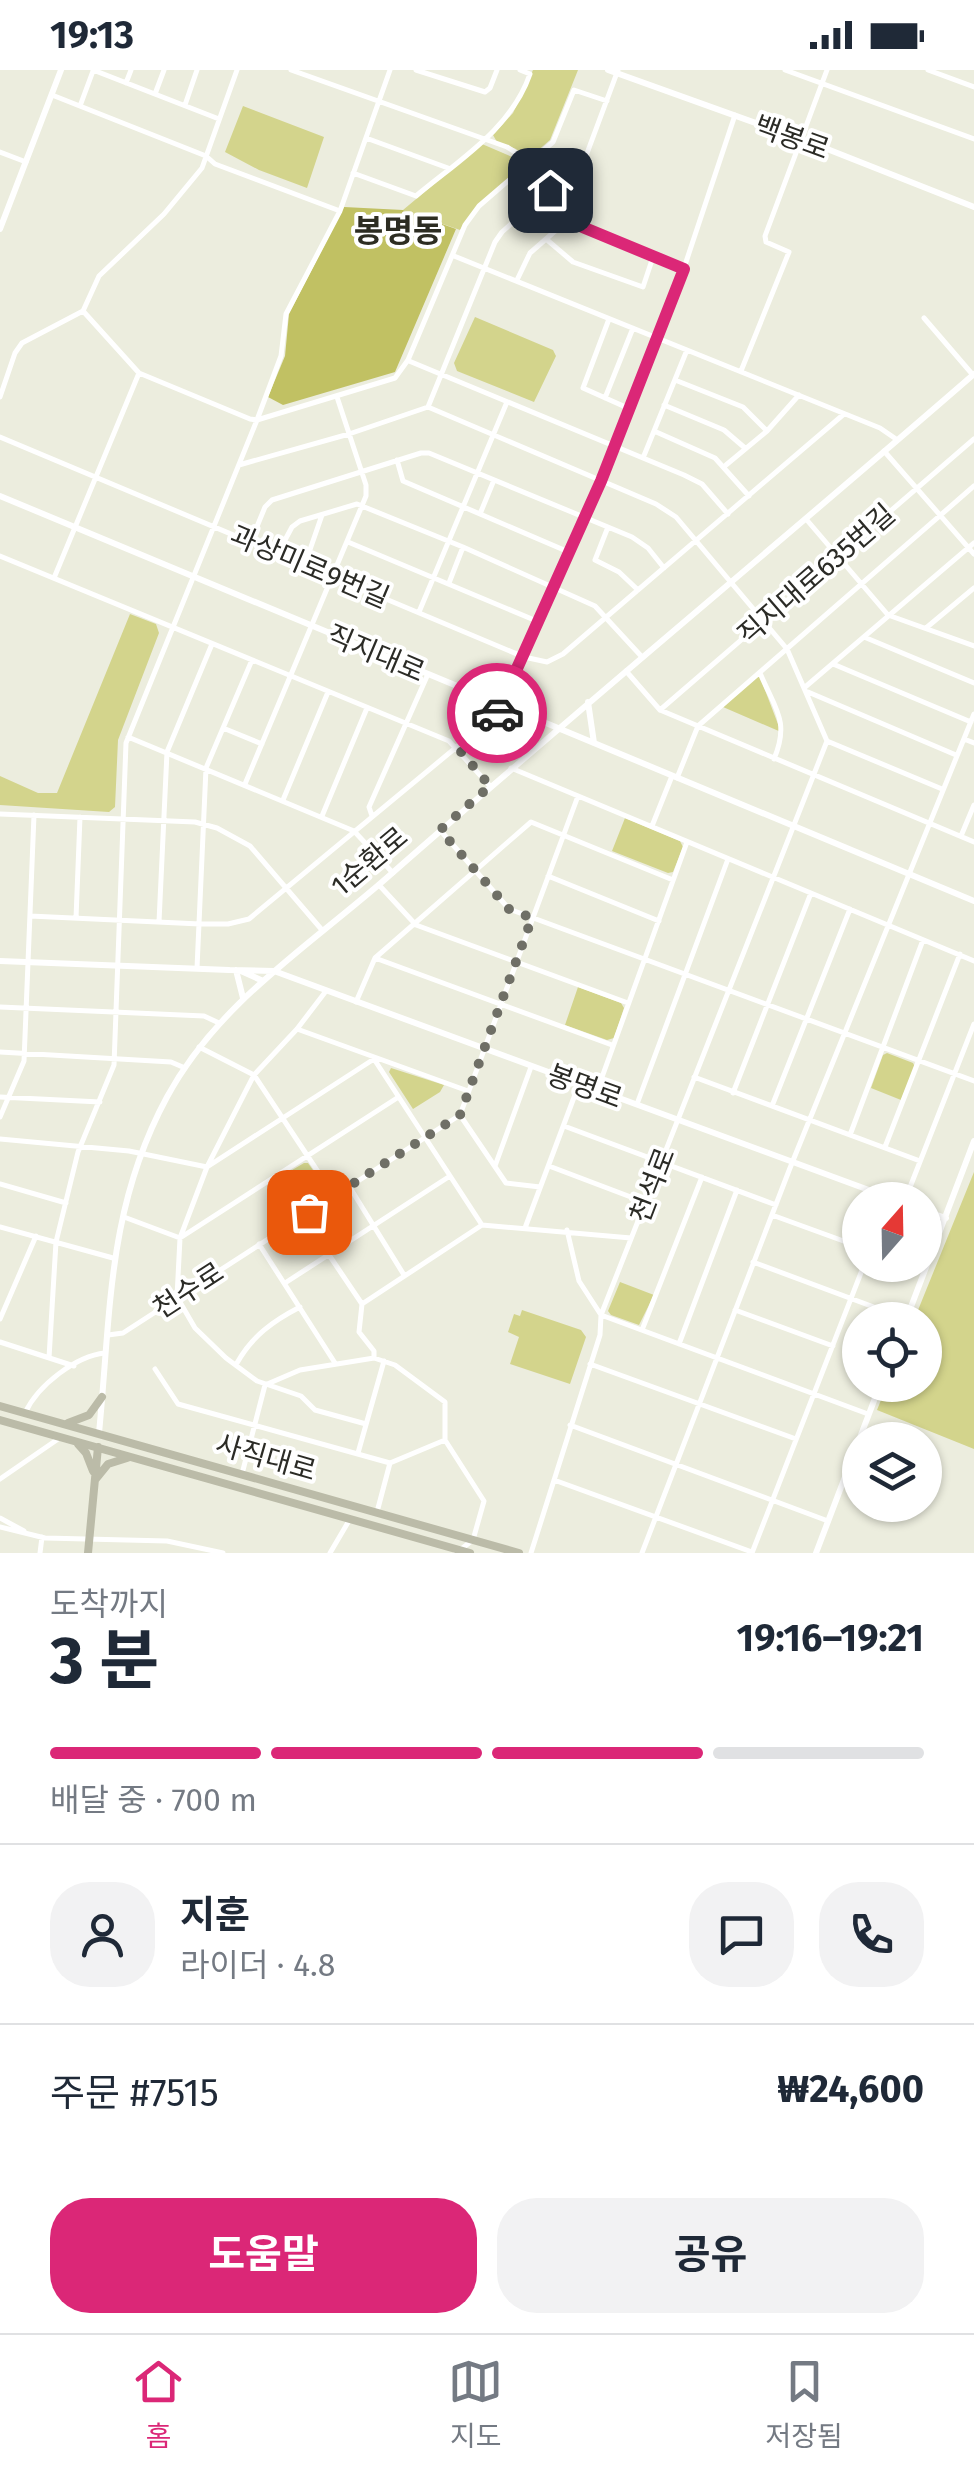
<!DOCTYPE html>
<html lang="ko">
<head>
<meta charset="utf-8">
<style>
	body { margin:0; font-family:"Fira Sans","Noto Sans KR",sans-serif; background:#f2f2f3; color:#1f2937; height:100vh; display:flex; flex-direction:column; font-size:38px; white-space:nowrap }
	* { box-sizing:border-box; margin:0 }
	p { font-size:32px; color:#747a83 }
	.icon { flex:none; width:55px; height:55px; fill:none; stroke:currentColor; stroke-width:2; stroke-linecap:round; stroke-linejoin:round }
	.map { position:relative; height:1483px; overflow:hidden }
	.details { display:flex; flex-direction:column; background:#fff; flex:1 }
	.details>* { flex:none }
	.needle { width:65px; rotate:20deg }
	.controls { position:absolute; left:842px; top:1112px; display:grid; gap:20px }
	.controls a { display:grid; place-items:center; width:100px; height:100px; border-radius:50%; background:#fff; box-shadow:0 2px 8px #0004; font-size:50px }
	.pin { position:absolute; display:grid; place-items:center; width:85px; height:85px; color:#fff; margin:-42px; border-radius:20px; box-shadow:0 5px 15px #0006 }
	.courier { position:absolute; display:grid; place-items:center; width:100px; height:100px; margin:-50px; border:8px solid #db2777; border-radius:50%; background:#fff; color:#222; box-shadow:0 2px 12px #0007 }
	.summary em { font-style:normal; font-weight:700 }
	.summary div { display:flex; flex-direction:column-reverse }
	.summary { display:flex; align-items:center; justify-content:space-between; height:170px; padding:0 50px }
	h1 { font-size:65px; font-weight:700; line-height:75px }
	.bar { display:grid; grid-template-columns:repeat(4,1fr); gap:15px 10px; align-content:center; height:120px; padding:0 50px }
	.bar i { height:12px; border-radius:8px; background:#e0e1e3 }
	.bar .current { background:#db2777 }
	.bar p { grid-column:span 4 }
	.line { display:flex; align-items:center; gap:25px; padding:0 50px; border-top:2px solid #e0e1e3 }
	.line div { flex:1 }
	.round { display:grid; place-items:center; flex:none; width:105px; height:105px; border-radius:40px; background:#f2f2f3 }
	.cta { display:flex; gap:20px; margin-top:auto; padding:20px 50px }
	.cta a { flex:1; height:115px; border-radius:40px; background:#db2777; color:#fff; font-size:40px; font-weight:700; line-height:115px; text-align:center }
	.cta a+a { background:#f2f2f3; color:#1f2937 }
	.status { display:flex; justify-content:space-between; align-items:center; height:70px; padding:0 50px; background:#fff; direction:ltr }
	.status svg { height:28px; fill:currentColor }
	.tab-bar { display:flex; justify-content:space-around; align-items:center; height:140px; border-top:2px solid #e0e1e3; background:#fff; font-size:28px; color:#747a83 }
	.tab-bar a { display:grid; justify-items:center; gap:5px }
	.tab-bar .current { color:#db2777 }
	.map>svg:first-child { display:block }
	.green { fill:#d3d48c }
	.forest { fill:#c1c163 }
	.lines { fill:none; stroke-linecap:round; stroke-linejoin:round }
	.minor { stroke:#fff; stroke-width:5 }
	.tertiary { stroke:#fff; stroke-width:6 }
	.secondary { stroke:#bbbba8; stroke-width:8 }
	.done { stroke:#6f6f66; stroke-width:10; stroke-dasharray:0 18 }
	.route { stroke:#db2777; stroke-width:12 }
	.labels { text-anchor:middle; stroke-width:8; stroke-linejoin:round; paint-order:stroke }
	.street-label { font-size:28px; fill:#2b2b26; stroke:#fff }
	.quarter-label { font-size:32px; font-weight:bold; fill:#2d2d22; stroke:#fff }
</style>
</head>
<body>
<div class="status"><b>19:13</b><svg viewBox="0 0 49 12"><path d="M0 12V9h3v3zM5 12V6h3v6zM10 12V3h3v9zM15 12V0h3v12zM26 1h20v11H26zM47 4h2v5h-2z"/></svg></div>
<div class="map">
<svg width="974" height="1483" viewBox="0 0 974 1483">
	<rect width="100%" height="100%" fill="#ecedde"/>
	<path class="green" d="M 533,0 L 578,0 L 550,70 L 528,89 L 516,79 L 497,72 L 493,65 L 513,43 Z
		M 243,36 L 324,67 L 307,118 L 259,100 L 225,82 Z
		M 482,74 L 517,89 L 522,97 L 477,136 L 460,160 L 403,140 Z
		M 475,247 L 553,280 L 556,286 L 534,332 L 457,301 L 454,293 Z
		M 130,544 L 156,554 L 159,563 L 118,670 L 115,737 L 109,742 L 0,735 L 0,706 L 38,723 L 57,723 Z
		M 757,606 L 760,607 L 781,662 L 723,637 Z
		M 625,748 L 680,771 L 683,777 L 673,802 L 668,803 L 612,781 Z
		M 578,917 L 621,933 L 624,938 L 614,968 L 607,970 L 565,955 Z
		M 887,983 L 913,993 L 915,997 L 901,1030 L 871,1018 L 883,985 Z
		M 391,998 L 444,1015 L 440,1022 L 413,1039 L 389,1002 Z
		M 304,1093 L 308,1093 L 329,1123 L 299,1144 L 277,1109 Z
		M 974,1102 L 974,1379 L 877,1340 L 887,1315 L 925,1315 L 925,1250 L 914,1250 Z
		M 620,1212 L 654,1225 L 639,1255 L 611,1245 L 608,1241 Z
		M 522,1240 L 581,1260 L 586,1267 L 570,1314 L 510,1294 L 519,1267 L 508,1262 L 514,1244 L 520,1246 Z"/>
	<path class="forest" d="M 344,137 L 403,140 L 456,159 L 395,302 L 283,335 L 268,327 L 285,286 L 289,244 Z"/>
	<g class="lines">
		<path class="minor" d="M 93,0 L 219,49
			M 291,0 L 507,77 C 539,95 553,134 580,157 L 684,199
			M 416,0 L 485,22 L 490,18 L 497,0
			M 785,0 L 974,69
			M 928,0 L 974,17
			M 126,13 L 131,0
			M 155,24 L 164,0
			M 52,25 L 206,86 L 215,94 L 340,141
			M 185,35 L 197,0
			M 80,36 L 93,1
			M 366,68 L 448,98
			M 0,82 L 26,92
			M 353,103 L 416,126 C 459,90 511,59 530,4 L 520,0
			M 546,169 L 573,192 L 643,217 L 653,187
			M 454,186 L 880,358 L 896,369
			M 517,210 L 530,183 L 570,148
			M 83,241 L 139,303 L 250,349 L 257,350 L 395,308 L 408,290 L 465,155 L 479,136 L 553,72 L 574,20 L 607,31
			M 924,248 L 973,305
			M 609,249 L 583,318 L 630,339
			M 409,291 L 684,405 L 702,414 L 728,444
			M 741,301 L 789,182 L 766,172 L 765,166 L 827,0
			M 675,310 L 743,337 L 767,361
			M 0,327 L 15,283 L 22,273 L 83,241 L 99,206 L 164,144 L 202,98 L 237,0
			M 605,328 L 633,258
			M 664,335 L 724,360 L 745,378
			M 428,337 L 656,434 L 676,447 L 787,579 L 827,671 L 601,1245 L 600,1265 L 531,1483
			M 428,337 L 495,172 L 502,162 L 586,86 L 618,0
			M 654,361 L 715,388 L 749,426
			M 0,367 L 524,587 L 547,592 L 563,584 L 844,344
			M 884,381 L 974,484
			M 643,388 L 687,280
			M 397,390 L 403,411 L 571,483
			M 239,395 L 349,364 L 428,337
			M 726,395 L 767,361 L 799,325
			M 480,444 L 494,410
			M 806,449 L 888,545 L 974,576
			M 608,457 L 595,490 L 619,502 L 638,520
			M 251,471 L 265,437 L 272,430 L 421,383 L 429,383 L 632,467 L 648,478 L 664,498
			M 348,472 L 539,552
			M 278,483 L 292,457 L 300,451 L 357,434 L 463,477 L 595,536 L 642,587
			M 0,486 L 449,671 L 490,716
			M 305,494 L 322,445
			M 54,508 L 139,303
			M 449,513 L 463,477
			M 419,542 L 507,332
			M 926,558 L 974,518
			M 864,567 L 974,613
			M 833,594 L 971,652
			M 626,601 L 660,640 L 974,772
			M 760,603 C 775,639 790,651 774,689
			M 804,618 L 974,473
			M 808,622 L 956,685
			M 660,640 L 974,369
			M 223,658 L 262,674
			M 128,667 L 354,761 L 393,803
			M 964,669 L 974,673
			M 827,671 L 942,719
			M 511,698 L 974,891
			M 677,708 L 698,656 L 974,416
			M 245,714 L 366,426 L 366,415 L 337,327
			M 283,730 L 328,622
			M 0,744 L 195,752 L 217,758 L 250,776 L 322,860
			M 322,746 L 367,638
			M 372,746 L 369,737 L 428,604
			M 652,756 L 672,706
			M 440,760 L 509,839 L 974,1011
			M 961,766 L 974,735
			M 548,806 L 659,851
			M 379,815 L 416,855 L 628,933
			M 30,846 L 200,854 L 228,854 L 249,849 L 494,646 L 502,635 L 571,483 L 664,258 L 735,45
			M 76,848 L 80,747
			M 159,852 L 167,682 L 212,574
			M 375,888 L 612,975
			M 197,898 L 206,698 L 252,590
			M 326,921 L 297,959 L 254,1005 L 207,1097 L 180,1168 L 177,1227 L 195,1258 L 226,1288 L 257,1311 L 301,1326 L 315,1340 L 366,1354
			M 356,932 L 375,888 L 531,752 L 673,810
			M 0,937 L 204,946 L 219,953
			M 297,959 L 468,1021
			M 199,977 L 254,1005 L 334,1126
			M 0,982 L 171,992 L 185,998
			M 694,1007 L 920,1091
			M 597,1021 L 687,772
			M 733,1023 L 811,823
			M 0,1027 L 100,1032
			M 637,1034 L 728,789
			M 772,1036 L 850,839
			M 460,1045 L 506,1113 L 540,1117
			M 0,1047 L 24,991 L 34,745
			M 564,1056 L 776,1135
			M 850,1065 L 923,870
			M 0,1069 L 129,1081 L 207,1097 L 374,989 L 482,1155
			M 885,1077 L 960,884
			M 495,1096 L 531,997
			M 549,1096 L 644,1132
			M 0,1114 L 66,1133
			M 349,1116 L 404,1205
			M 905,1130 L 974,954
			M 772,1145 L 860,1177
			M 124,1147 L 180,1168 L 397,1028
			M 0,1157 L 113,1188
			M 525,1158 L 579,1014
			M 567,1160 L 579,1211 L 601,1245 L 868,1344
			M 259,1174 L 335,1293
			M 329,1185 L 362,1234 L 359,1262 L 374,1281 L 374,1288
			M 753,1192 L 906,1249
			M 285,1213 L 450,1106
			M 362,1234 L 482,1155 L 631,1168
			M 735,1240 L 833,1276
			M 0,1249 L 36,1166
			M 642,1260 L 702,1107
			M 108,1265 L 123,1263 L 460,1045 L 578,726
			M 0,1272 L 74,1296
			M 679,1274 L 737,1120
			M 49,1288 L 56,1172 L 78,1082 L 114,995 L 126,673 L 257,350 L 281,286 L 286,244 L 340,141 L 390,0
			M 237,1293 C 252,1266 273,1251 300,1237
			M 590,1294 L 796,1369
			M 155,1299 L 178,1334 L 390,1393
			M 25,1343 C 38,1315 76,1286 105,1283
			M 570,1355 L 828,1451
			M 358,1383 L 384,1291
			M 242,1404 L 265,1315 L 300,1300 L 374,1288 L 395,1295 L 445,1332 L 445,1370 L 484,1431 L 473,1470 L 456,1483
			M 0,1409 L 61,1367
			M 554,1410 L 752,1482
			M 377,1442 L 390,1393 L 445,1370
			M 0,1448 L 24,1461
			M 0,1457 L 45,1468 L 167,1471 L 223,1483
			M 40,1483 L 42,1467
			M 330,1483 L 350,1449
			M 642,1483 L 790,1098 L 974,644
			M 752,1483 L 864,1195"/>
		<path class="tertiary" d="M 608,0 L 817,75 L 974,137
			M 0,159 L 61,0
			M 0,426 L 974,831
			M 588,632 L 594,673
			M 521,643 L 529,683
			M 0,891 L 229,900
			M 229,900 L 274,901 L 896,1130
			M 236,900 L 243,928
			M 241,901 L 263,911
			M 925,1141 L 946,1148
			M 906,1250 L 974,1071
			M 99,1363 C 111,1241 107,1138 167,1027 C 219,931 311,875 390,805 C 583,635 781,472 974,304
			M 816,1483 L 880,1315"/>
		<path class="secondary" d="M 0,1336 L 519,1483
			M 0,1350 L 470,1483
			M 68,1353 L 89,1345 L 102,1327
			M 78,1374 L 86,1383 L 93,1401
			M 95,1410 L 108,1394 L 127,1388
			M 88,1483 L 98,1377"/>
	</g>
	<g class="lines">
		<path class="done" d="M 309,1142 L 460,1045 L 532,848 L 509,839 L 440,760 L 490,716 L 456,676 L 497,643"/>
		<path class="route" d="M 497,643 L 601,411 L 684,199 L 580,156 L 550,120"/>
	</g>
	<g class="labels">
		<g class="street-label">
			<text transform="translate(792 67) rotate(20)" y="10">백봉로</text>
			<text transform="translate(310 496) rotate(23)" y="10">과상미로9번길</text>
			<text transform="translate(816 504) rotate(-41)" y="10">직지대로635번길</text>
			<text transform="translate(376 583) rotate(23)" y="10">직지대로</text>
			<text transform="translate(369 791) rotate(-40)" y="10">1순환로</text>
			<text transform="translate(585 1016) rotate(20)" y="10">봉명로</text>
			<text transform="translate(652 1115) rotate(-69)" y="10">천석로</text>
			<text transform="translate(188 1220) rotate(-33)" y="10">천수로</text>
			<text transform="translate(266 1387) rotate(16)" y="10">사직대로</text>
		</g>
		<g class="quarter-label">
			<text x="398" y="172">봉명동</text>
		</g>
	</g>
</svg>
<div class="controls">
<a><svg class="needle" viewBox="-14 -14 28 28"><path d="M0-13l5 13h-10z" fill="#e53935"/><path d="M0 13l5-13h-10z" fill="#747a83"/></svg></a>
<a><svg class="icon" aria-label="locate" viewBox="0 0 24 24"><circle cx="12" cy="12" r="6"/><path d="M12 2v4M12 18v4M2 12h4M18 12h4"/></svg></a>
<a><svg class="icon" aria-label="layers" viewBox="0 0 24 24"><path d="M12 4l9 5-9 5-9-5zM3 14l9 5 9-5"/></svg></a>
</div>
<div class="pin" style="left:309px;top:1142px;background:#ea580c"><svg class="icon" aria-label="bag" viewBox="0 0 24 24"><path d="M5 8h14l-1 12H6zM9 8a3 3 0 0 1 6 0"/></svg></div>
<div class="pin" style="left:550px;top:120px;background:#1f2937"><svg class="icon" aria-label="home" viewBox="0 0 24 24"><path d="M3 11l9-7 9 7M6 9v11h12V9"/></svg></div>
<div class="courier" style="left:497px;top:643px"><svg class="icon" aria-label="car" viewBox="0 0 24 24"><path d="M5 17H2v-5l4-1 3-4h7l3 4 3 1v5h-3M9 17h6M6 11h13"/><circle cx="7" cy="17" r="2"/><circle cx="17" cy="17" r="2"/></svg></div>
</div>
<section class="details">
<div class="summary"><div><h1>3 분</h1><p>도착까지</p></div><em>19:16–19:21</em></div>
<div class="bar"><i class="current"></i><i class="current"></i><i class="current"></i><i></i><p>배달 중 · 700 m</p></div>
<div class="line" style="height:180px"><a class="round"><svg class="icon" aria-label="person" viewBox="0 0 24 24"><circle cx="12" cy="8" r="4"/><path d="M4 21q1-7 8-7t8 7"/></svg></a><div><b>지훈</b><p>라이더 · 4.8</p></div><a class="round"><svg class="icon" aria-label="chat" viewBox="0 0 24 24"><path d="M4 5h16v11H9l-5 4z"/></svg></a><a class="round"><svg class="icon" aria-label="phone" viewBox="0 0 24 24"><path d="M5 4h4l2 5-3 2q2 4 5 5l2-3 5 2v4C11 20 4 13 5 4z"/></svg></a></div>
<div class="line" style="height:130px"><div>주문 #7515</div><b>₩24,600</b></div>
<div class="cta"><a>도움말</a><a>공유</a></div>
</section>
<nav class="tab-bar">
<a class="current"><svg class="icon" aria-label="home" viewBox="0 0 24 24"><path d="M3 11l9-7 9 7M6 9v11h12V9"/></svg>홈</a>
<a><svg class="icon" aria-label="map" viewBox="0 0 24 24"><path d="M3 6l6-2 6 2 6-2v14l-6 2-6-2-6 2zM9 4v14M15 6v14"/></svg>지도</a>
<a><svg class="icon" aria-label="saved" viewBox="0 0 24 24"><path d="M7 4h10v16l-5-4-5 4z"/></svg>저장됨</a>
</nav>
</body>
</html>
